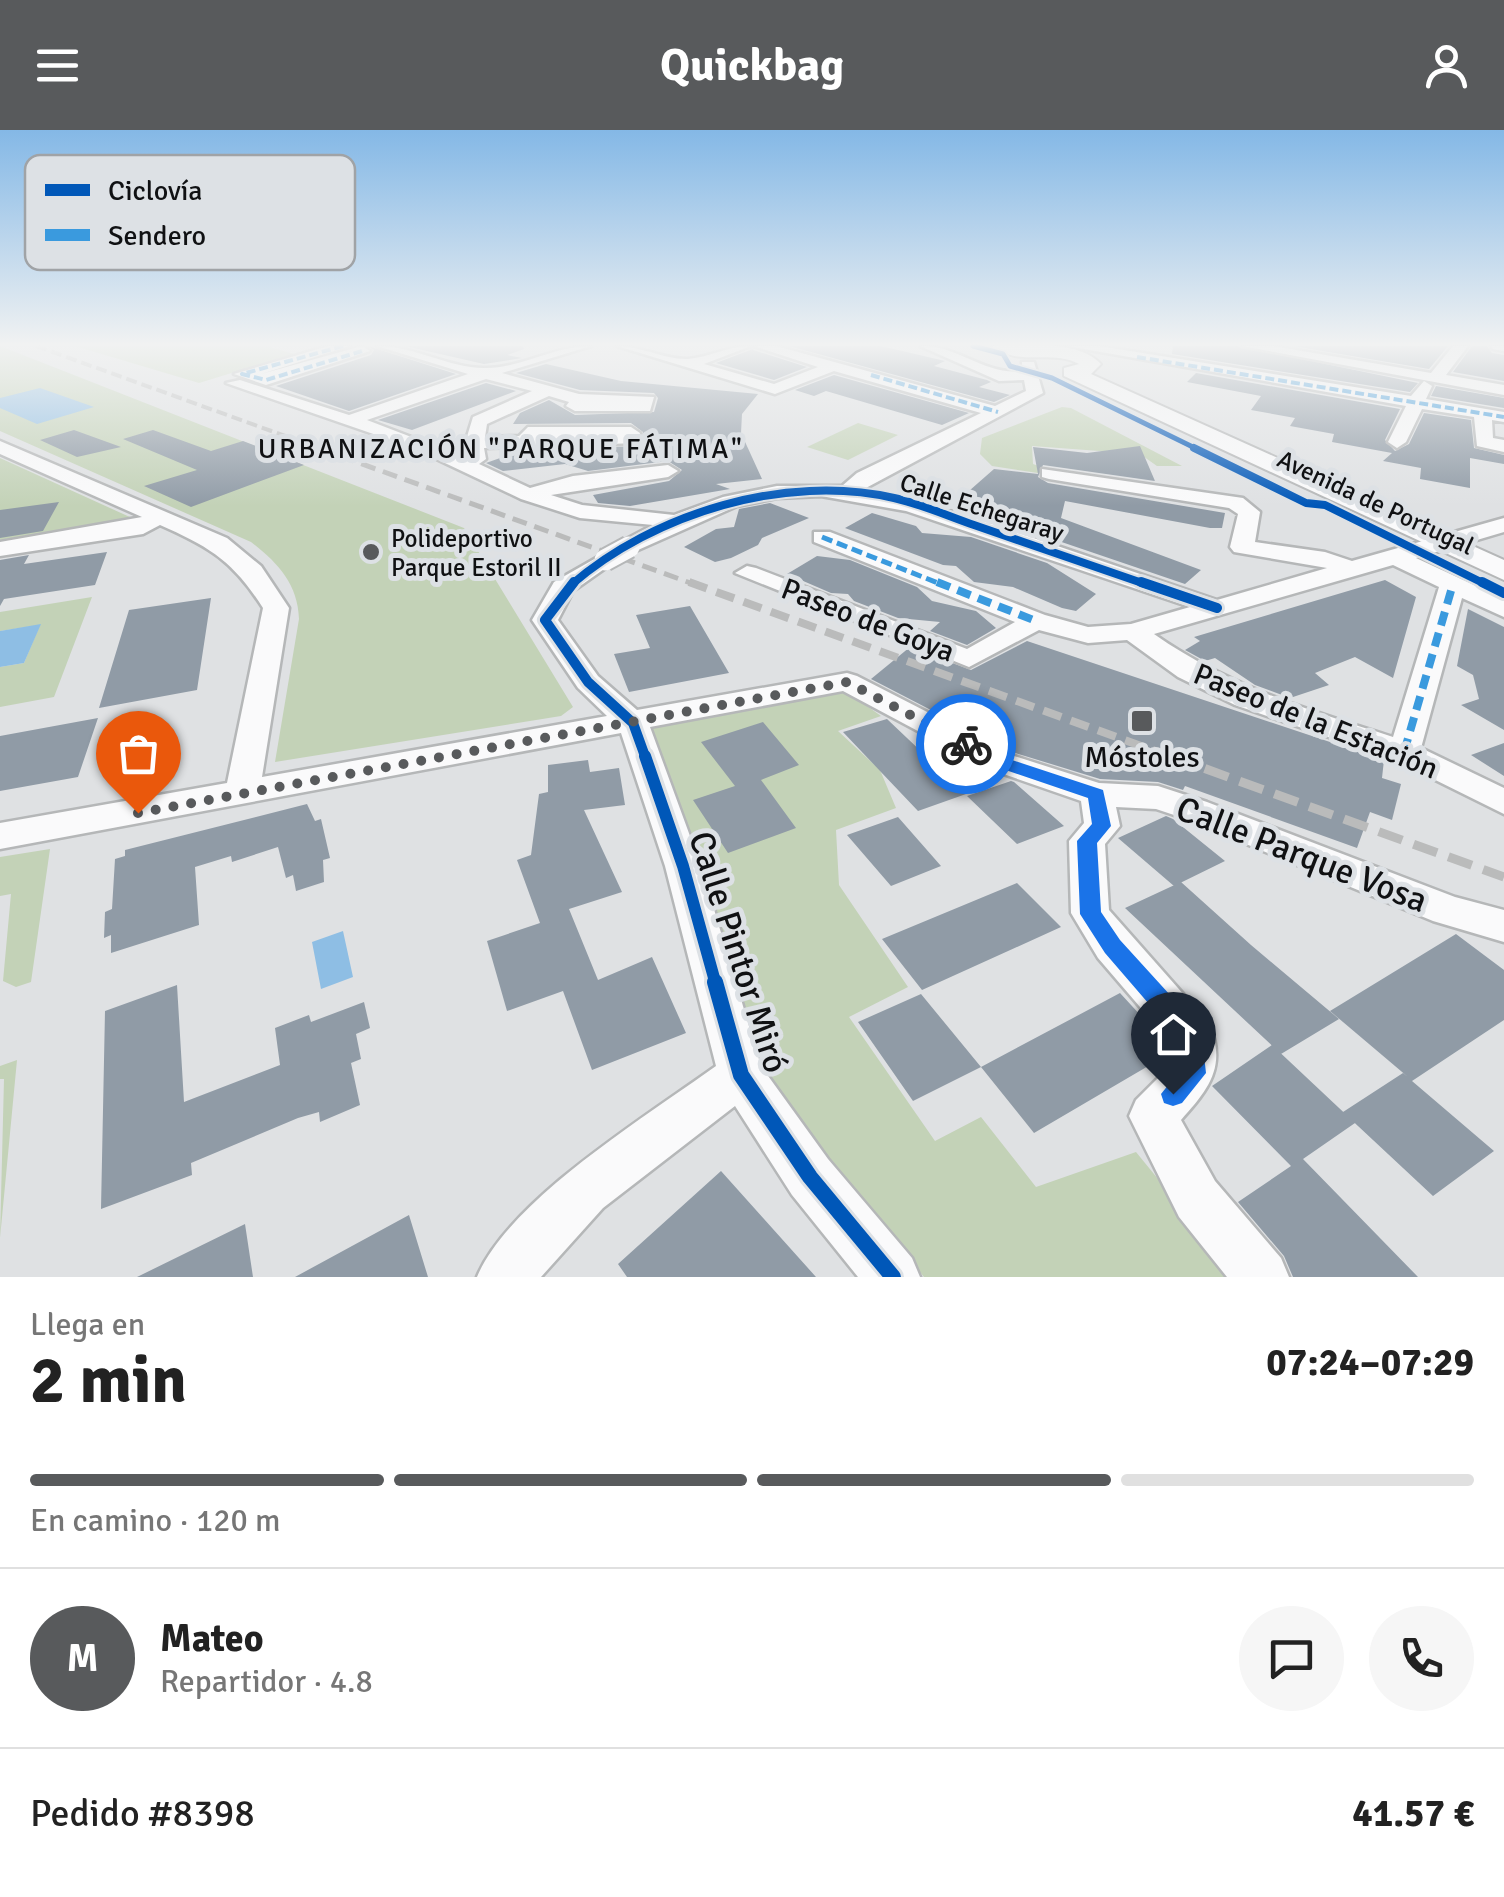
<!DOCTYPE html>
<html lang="es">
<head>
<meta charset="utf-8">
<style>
	body { margin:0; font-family:Signika,sans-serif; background:#f6f6f6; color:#222; height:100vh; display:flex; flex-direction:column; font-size:38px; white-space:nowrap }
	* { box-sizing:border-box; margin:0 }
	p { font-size:32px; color:#767676 }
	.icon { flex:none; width:55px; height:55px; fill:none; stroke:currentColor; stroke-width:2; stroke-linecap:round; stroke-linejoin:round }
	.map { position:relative; height:1147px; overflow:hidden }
	.details { display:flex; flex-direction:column; background:#fff; flex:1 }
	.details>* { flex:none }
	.pin { position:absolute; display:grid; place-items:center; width:85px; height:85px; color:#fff; margin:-102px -42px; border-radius:50% 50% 50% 0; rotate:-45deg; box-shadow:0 0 10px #0007 }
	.pin .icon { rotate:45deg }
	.courier { position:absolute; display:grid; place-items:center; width:100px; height:100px; margin:-50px; border:8px solid #1a73e8; border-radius:50%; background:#fff; color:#222; box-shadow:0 2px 12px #0007 }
	.headline em { font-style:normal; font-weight:800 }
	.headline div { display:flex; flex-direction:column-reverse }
	.headline { display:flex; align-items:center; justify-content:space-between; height:170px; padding:0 30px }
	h1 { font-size:65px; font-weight:800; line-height:75px }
	.bar { display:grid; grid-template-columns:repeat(4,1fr); gap:15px 10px; align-content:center; height:120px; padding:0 30px }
	.bar i { height:12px; border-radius:8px; background:#e0e0e0 }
	.bar .current { background:#585a5c }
	.bar p { grid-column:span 4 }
	.line { display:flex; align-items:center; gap:25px; padding:0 30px; border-top:2px solid #e0e0e0 }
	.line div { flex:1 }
	.round { display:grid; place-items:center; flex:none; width:105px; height:105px; border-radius:52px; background:#f6f6f6 }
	header { display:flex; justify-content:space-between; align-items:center; height:130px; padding:0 30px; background:#585a5c; color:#fff; font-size:45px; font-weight:800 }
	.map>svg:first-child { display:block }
	.green { fill:#c3d2b7 }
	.water { fill:#8ebee4 }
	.building { fill:#909ba6 }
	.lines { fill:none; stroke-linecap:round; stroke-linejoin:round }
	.minor-casing { stroke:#b5b7b8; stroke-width:5 }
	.major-casing { stroke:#b5b7b8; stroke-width:4 }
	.minor { fill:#fafafb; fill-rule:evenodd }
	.major { fill:#fafafb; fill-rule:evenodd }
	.rail-far3 { stroke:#babbbb; stroke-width:4; stroke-dasharray:11 5; stroke-linecap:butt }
	.rail-far2 { stroke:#babbbb; stroke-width:5; stroke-dasharray:15 8; stroke-linecap:butt }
	.rail-far1 { stroke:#babbbb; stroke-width:8; stroke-dasharray:19 10; stroke-linecap:butt }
	.rail { stroke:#babbbb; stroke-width:9; stroke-dasharray:25 12; stroke-linecap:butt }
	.minor-bridge-casing { stroke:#b5b7b8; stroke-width:25; stroke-linecap:butt }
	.minor-bridge { stroke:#fafafb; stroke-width:21 }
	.quiet-far2 { stroke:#3a9ade; stroke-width:4; stroke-dasharray:9 4; stroke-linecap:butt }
	.quiet-far1 { stroke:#3a9ade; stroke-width:5; stroke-dasharray:11 5; stroke-linecap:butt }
	.quiet { stroke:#3a9ade; stroke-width:8; stroke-dasharray:14 8; stroke-linecap:butt }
	.cycleway-far4-casing { stroke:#dde1e5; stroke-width:9 }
	.cycleway-far3-casing { stroke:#dde1e5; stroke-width:12 }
	.cycleway-far2-casing { stroke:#dde1e5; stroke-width:16 }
	.cycleway-far1-casing { stroke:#dde1e5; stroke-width:19 }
	.cycleway-casing { stroke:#dde1e5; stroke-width:22 }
	.cycleway-far4 { stroke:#0057b8; stroke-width:5 }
	.cycleway-far3 { stroke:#0057b8; stroke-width:8 }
	.cycleway-far2 { stroke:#0057b8; stroke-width:10 }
	.cycleway-far1 { stroke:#0057b8; stroke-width:12 }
	.cycleway { stroke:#0057b8; stroke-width:16 }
	.route { fill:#1a73e8 }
	.done { stroke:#585a5c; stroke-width:10; stroke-dasharray:0 18 }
	.poi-dot { fill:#585a5c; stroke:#dde1e5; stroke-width:4 }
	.labels { text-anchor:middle; stroke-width:10; stroke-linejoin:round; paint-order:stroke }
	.far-street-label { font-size:25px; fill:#101113; stroke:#dde1e5 }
	.far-poi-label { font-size:25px; fill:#101113; stroke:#dde1e5; text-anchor:start }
	.far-neighbourhood-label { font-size:28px; letter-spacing:2.5px; fill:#101113; stroke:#dde1e5 }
	.street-label { font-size:30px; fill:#101113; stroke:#dde1e5 }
	.poi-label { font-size:30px; fill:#101113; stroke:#dde1e5 }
	.near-street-label { font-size:35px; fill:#101113; stroke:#dde1e5 }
	.key { fill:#dde1e5; stroke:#a0a3a6; stroke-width:2.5 }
	.key-label { font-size:28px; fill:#101113 }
</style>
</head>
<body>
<header><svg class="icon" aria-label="menu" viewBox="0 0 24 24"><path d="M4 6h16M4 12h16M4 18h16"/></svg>Quickbag<svg class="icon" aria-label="person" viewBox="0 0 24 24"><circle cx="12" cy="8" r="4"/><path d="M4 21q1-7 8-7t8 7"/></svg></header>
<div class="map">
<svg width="1504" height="1147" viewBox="0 0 1504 1147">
	<rect width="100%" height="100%" fill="#dfe1e3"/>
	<path class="green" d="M 0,216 L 464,398 L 573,577 L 561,586 L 275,632 L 299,489 C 298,454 277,432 251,412 L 0,301 Z
		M 75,216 L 266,216 L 294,224 L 199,253 Z
		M 1062,277 L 1071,278 L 1182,336 L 1157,336 L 1140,324 L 1032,316 L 1033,334 L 1044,338 L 1038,343 L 992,336 L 980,324 L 982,308 Z
		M 858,293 L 898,305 L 848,330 L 807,317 Z
		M 0,328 L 132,388 L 0,410 Z
		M 92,467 L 54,567 L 0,577 L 0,537 L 24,533 L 40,495 L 0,501 L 0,482 Z
		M 846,561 L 881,586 L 838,601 L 880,640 L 896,678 L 836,700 L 839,755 L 908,857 L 849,887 L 935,1011 L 981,987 L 1036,1057 L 1136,1022 L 1238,1147 L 924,1147 L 754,937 L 651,597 Z
		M 50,719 L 31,852 L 16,857 L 3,851 L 11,764 L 0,766 L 0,727 Z
		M 17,930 L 0,1108 L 4,949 L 0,949 L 0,936 Z"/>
	<path class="water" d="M 40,258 L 94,277 L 37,294 L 0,278 L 0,268 Z
		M 41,494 L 24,533 L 0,537 L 0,501 Z
		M 343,801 L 353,847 L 321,859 L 312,812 Z"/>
	<path class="building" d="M 368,216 L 456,244 L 349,281 L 276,256 L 371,225 L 374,220 Z
		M 405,216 L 523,216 L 524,219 L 507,225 L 522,228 L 484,234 Z
		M 789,216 L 881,216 L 945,231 L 934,236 L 987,250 L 991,252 L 979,257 L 1010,265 L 994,272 Z
		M 1173,216 L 1238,216 L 1418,253 L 1410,262 L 1172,224 Z
		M 1293,216 L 1448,216 L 1429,239 Z
		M 1472,216 L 1487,216 L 1492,223 L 1504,225 L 1504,251 L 1453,242 Z
		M 753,219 L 753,220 L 807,237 L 774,250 L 716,233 Z
		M 546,234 L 621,251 L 758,264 L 742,284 L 741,303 L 762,349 L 716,354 L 730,359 L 630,376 L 598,373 L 593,365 L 669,351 L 682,340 L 668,331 L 588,341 L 565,334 L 503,341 L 486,333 L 523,320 L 640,316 L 643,302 L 631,293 L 513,294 L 520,283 L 549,270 L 575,285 L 654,282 L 658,268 L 654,263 L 580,260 L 516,243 Z
		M 1196,243 L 1400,279 L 1385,310 L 1395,321 L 1409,314 L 1424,283 L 1471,290 L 1474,318 L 1504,325 L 1504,334 L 1470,328 L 1470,358 L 1420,349 L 1421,338 L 1383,331 L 1392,323 L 1332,312 L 1334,304 L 1290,296 L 1295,288 L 1251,280 L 1261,266 L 1187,252 Z
		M 834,245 L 969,283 L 942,295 L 826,261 L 814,266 L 795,260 Z
		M 486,253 L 516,261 L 412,300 L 378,290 Z
		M 1436,256 L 1504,268 L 1504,278 L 1431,266 Z
		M 74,300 L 121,317 L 77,327 L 40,310 Z
		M 153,300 L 211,321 L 243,311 L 304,335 L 191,377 L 144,356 L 197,340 L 123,309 Z
		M 1140,316 L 1155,351 L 1043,335 L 1038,347 L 1048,353 L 1225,383 L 1222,398 L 1210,398 L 1065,371 L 1061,388 L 1201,440 L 1185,454 L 953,375 L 994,339 L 1038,344 L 1033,317 L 1087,323 Z
		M 59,372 L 43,401 L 0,408 L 0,380 Z
		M 770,373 L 809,388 L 762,408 L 758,415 L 731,428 L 715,432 L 684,417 L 716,399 L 734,397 L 739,379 Z
		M 872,383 L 916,396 L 922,403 L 971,407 L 1047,433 L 1096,464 L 1076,481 L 1062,478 L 1013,457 L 974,452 L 956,436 L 943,435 L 845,398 Z
		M 107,422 L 95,455 L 4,469 L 0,476 L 0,430 L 29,425 L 24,434 Z
		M 817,426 L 850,430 L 917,457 L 932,471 L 976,481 L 996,498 L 967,515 L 930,501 L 940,492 L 898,488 L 854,471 L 848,464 L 831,463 L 787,444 Z
		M 1385,450 L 1416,467 L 1393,548 L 1355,527 L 1315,543 L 1329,555 L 1290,568 L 1255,555 L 1215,528 L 1205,531 L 1185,520 L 1200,511 L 1194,507 Z
		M 211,468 L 197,560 L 99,578 L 129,480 Z
		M 690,476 L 729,543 L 629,562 L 614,524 L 650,518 L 636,485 Z
		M 1468,479 L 1504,497 L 1504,600 L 1461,575 L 1479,569 L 1473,545 L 1457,536 Z
		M 1027,511 L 1384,630 L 1382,648 L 1401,654 L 1392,690 L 1370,682 L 1357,718 L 1185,656 L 1183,660 L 1158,652 L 1100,649 L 1012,622 L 871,549 L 910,517 L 971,540 Z
		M 98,588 L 78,647 L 0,661 L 0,606 Z
		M 887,589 L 966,664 L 918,681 L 843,602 Z
		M 763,592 L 799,635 L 761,650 L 796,698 L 728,723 L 693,670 L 735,656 L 701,612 Z
		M 1504,613 L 1504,646 L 1471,625 Z
		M 588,630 L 590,642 L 619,638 L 625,675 L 584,680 L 622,762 L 569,779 L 598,850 L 652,827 L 686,903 L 592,940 L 563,861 L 507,881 L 487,811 L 540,793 L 517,730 L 531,725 L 539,664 L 548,662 L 548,635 Z
		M 1011,651 L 1014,652 L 1064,696 L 1017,714 L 967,666 Z
		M 307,674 L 315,691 L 321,689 L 330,728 L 323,730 L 324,752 L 296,761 L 293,745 L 286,748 L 278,717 L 232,732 L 231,726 L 195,737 L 199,795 L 111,823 L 111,805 L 104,808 L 105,782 L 112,779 L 115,729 L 125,726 L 125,720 Z
		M 1166,686 L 1173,689 L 1225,731 L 1174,756 L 1118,708 Z
		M 898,687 L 941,736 L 891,756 L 847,705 Z
		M 1181,752 L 1251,815 L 1339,889 L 1281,924 L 1125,778 Z
		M 1017,753 L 1061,797 L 922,860 L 882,809 Z
		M 1456,804 L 1504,840 L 1504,890 L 1412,951 L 1494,1021 L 1433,1066 L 1343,982 L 1403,943 L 1408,947 L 1330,881 Z
		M 177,855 L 184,972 L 280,935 L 275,898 L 309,885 L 311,892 L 364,872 L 370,898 L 356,904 L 361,929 L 351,933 L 360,975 L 320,992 L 319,982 L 298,988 L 191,1033 L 192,1045 L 101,1079 L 105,881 Z
		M 1120,863 L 1166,913 L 1167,925 L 1034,1003 L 981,937 Z
		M 921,864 L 981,937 L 913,971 L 858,892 Z
		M 1272,915 L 1355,993 L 1303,1029 L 1418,1147 L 1293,1147 L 1284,1126 L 1238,1072 L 1291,1036 L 1212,956 Z
		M 721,1041 L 816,1147 L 627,1147 L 618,1134 Z
		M 409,1085 L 428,1147 L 295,1147 Z
		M 245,1094 L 253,1147 L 137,1147 Z"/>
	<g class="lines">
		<defs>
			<path id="minor" d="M 328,216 L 350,216 L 261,244 L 362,216 L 370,221 L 266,255 L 234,244 Z
				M 377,216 C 415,216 449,238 484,238 C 518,239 554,216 591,216 L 502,243 L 579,264 L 654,267 L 650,281 L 575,281 L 566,276 L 569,272 L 549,266 L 487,294 L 485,307 L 519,306 L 528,297 L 631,297 L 640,303 L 638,313 L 484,318 L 486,329 L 479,334 L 530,358 L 573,346 L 668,335 L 678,341 L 668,347 L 551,365 L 582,375 L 674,385 L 723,367 L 777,356 L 842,356 L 857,343 L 981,283 L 834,241 L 775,264 L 617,216 C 641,216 666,230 688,229 C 710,227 728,216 751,216 L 704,234 L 774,254 L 818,237 L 754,216 L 776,216 L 995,276 L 1026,261 L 1024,250 L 999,251 L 920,216 C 956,214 986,246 1022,241 L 1022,232 L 1034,232 L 1043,263 L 864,359 L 969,386 L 1217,470 L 1327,438 L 1234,422 L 1230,417 L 1238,384 L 1229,378 L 1049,349 L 1042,347 L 1042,339 L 1243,368 L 1260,382 L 1255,412 L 1325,422 L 1352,431 L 1504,388 L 1504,402 L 1416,428 L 1504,469 L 1504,487 L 1462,468 L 1421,618 L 1504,658 L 1504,684 L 1393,629 L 1235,575 L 1178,547 L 1127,510 L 1088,513 L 1039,500 L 969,537 L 735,443 L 747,436 L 756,438 L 967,519 L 1015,492 L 814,412 L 814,402 L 830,402 L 1045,485 L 1088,497 L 1131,494 L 1190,477 L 906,381 L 821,366 L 777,368 L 737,376 L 629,424 L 621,422 L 621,412 L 653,395 L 580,388 L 521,369 L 411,317 L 226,253 L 240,250 L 349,285 L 468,244 ZM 486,249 L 532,261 L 473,287 L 465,313 L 466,328 L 367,290 ZM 1393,435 L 1439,457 L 1393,607 C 1308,580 1228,556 1154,504 Z
				M 1067,216 L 1099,216 L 1411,266 L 1424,251 L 1432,256 L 1426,269 L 1504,282 L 1504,292 L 1492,290 L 1493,308 L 1504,310 L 1504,322 L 1477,316 L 1474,287 L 1422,279 L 1406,312 L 1397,318 L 1388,312 L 1406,276 Z
				M 1242,216 L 1273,216 L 1431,243 L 1453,216 L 1468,216 L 1446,245 L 1504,255 L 1504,265 Z
				M 1491,216 L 1504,216 L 1504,221 L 1493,219 Z
				M 0,311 L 227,408 L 261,436 L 289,478 L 262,647 L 607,586 L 578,558 L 532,490 L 554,452 L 605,423 L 617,430 L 573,461 L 558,490 L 598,546 L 637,580 L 847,543 L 857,546 L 1011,625 L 1099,653 L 1158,656 L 1207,672 L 1455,767 L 1504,780 L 1504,812 L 1433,791 L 1183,688 L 1156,679 L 1116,677 L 1120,696 L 1105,714 L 1109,780 L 1208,892 C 1228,935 1209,959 1181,990 L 1215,1051 L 1281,1128 L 1289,1147 L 1227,1147 L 1179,1087 L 1129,986 L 1136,970 L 1171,935 L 1170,912 L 1098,828 L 1071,783 L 1069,711 L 1084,693 L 1081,671 L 989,639 L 843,561 L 650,597 L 701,736 L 761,936 L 828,1029 L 912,1128 L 920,1147 L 858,1147 L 792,1065 L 735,976 L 603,1078 L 541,1147 L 477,1147 C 508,1071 648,985 716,936 L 665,736 L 621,603 L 0,719 L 0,693 L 227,653 L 263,478 C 233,431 210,417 160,395 L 143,404 L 0,426 L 0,412 L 142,387 L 0,324 Z"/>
			<path id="major" d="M 992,216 C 1023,215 1078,209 1101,234 L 1091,244 L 1504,430 L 1504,450 L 1064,246 L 1064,238 L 1079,234 C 1052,219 1018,237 992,216 Z"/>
		</defs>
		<use href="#minor" class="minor-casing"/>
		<use href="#major" class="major-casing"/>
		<use href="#minor" class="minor"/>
		<use href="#major" class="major"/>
		<path class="rail-far3" d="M 36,216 L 324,320"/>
		<path class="rail-far2" d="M 318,318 L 696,455"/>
		<path class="rail-far1" d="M 689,452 L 1177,629"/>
		<path class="rail" d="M 1170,626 L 1504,747"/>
		<defs>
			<path id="minor-bridge" d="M 605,430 L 629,417"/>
		</defs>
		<use href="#minor-bridge" class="minor-bridge-casing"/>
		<use href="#minor-bridge" class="minor-bridge"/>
		<path class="quiet-far2" d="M 343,216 L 242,244 L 266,250 L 362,221
			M 1137,227 L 1504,287
			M 871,245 L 998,282"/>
		<path class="quiet-far1" d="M 822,407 L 943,455"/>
		<path class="quiet" d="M 937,452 L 1036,491
			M 1404,622 L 1453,454"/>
		<defs>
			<path id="cycleway-far4" d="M 973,216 L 1003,224 L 1010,236 L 1052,248 L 1199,320"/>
			<path id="cycleway-far3" d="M 1194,318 L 1306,373 L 1325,375 L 1487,455
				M 571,455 C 654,383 786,343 894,368 C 921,374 948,386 974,395 C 1032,415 1090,435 1148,455"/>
			<path id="cycleway-far2" d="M 574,452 L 545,490 L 588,552 L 633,593 L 646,629
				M 1141,452 L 1217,478
				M 1482,452 L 1504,463"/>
			<path id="cycleway-far1" d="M 645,626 L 683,736 L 716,855"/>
			<path id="cycleway" d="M 715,852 L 741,945 L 810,1047 L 893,1147"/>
		</defs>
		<use href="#cycleway-far4" class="cycleway-far4-casing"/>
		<use href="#cycleway-far3" class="cycleway-far3-casing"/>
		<use href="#cycleway-far2" class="cycleway-far2-casing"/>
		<use href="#cycleway-far1" class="cycleway-far1-casing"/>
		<use href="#cycleway" class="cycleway-casing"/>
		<use href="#cycleway-far4" class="cycleway-far4"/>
		<use href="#cycleway-far3" class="cycleway-far3"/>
		<use href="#cycleway-far2" class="cycleway-far2"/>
		<use href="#cycleway-far1" class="cycleway-far1"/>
		<use href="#cycleway" class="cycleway"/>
	</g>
	<linearGradient id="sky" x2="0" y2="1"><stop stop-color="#84b8e6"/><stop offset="0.57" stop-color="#f1f2f2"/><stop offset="1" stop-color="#f1f2f2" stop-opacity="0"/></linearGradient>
	<rect width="1504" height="376" fill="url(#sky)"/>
	<path class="route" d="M 960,610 L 972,610 L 1006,628 L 1103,660 L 1111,696 L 1097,713 L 1101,782 L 1120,810 L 1201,899 L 1206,943 L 1182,973 L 1173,976 L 1164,973 L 1161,964 L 1181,939 L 1180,910 L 1105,823 L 1080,784 L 1077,711 L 1092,694 L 1088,668 L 994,636 L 960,618 Z"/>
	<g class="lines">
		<path class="done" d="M 138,683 L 847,552 L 966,614"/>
	</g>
	<g class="poi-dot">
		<circle cx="371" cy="422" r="10"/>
		<rect x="1130" y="579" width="24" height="24" rx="5"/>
	</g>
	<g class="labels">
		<g class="far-street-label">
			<text transform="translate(1376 372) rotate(25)" y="9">Avenida de Portugal</text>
			<text transform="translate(982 377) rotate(18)" y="9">Calle Echegaray</text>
		</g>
		<g class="far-poi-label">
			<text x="391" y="417">Polideportivo<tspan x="391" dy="29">Parque Estoril II</tspan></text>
		</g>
		<g class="far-neighbourhood-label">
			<text x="501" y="328">URBANIZACIÓN "PARQUE FÁTIMA"</text>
		</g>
		<g class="street-label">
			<text transform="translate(868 490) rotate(21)" y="10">Paseo de Goya</text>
			<text transform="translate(1316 591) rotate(22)" y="10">Paseo de la Estación</text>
		</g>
		<g class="poi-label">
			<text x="1142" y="637">Móstoles</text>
		</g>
		<g class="near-street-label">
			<text transform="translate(1302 724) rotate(21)" y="12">Calle Parque Vosa</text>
			<text transform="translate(739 822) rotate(72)" y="12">Calle Pintor Miró</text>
		</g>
	</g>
	<rect x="25" y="25" width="330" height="115" rx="15" class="key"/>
	<rect x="45" y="54" width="45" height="12" fill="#0057b8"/>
	<rect x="45" y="99" width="45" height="12" fill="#3a9ade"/>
	<g class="key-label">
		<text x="108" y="70">Ciclovía</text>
		<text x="108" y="115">Sendero</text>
	</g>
</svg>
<div class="pin" style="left:138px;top:683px;background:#ea580c"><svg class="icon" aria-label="bag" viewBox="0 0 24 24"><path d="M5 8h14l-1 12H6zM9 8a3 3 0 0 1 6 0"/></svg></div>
<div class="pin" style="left:1173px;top:964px;background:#1f2937"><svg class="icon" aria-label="home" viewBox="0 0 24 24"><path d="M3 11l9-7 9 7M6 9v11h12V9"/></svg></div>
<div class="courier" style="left:966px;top:614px"><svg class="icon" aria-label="bike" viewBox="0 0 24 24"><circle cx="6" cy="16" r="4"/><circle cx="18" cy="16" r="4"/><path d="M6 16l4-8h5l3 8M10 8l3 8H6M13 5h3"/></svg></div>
</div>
<section class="details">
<div class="headline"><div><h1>2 min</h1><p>Llega en</p></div><em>07:24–07:29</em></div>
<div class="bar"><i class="current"></i><i class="current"></i><i class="current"></i><i></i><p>En camino · 120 m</p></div>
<div class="line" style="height:180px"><b class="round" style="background:#585a5c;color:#fff">M</b><div><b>Mateo</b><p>Repartidor · 4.8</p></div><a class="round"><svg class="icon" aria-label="chat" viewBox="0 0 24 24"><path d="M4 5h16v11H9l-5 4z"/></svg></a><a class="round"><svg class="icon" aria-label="phone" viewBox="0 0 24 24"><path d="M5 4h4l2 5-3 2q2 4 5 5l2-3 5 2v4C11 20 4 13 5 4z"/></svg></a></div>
<div class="line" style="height:130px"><div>Pedido #8398</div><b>41.57 €</b></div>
</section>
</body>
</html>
